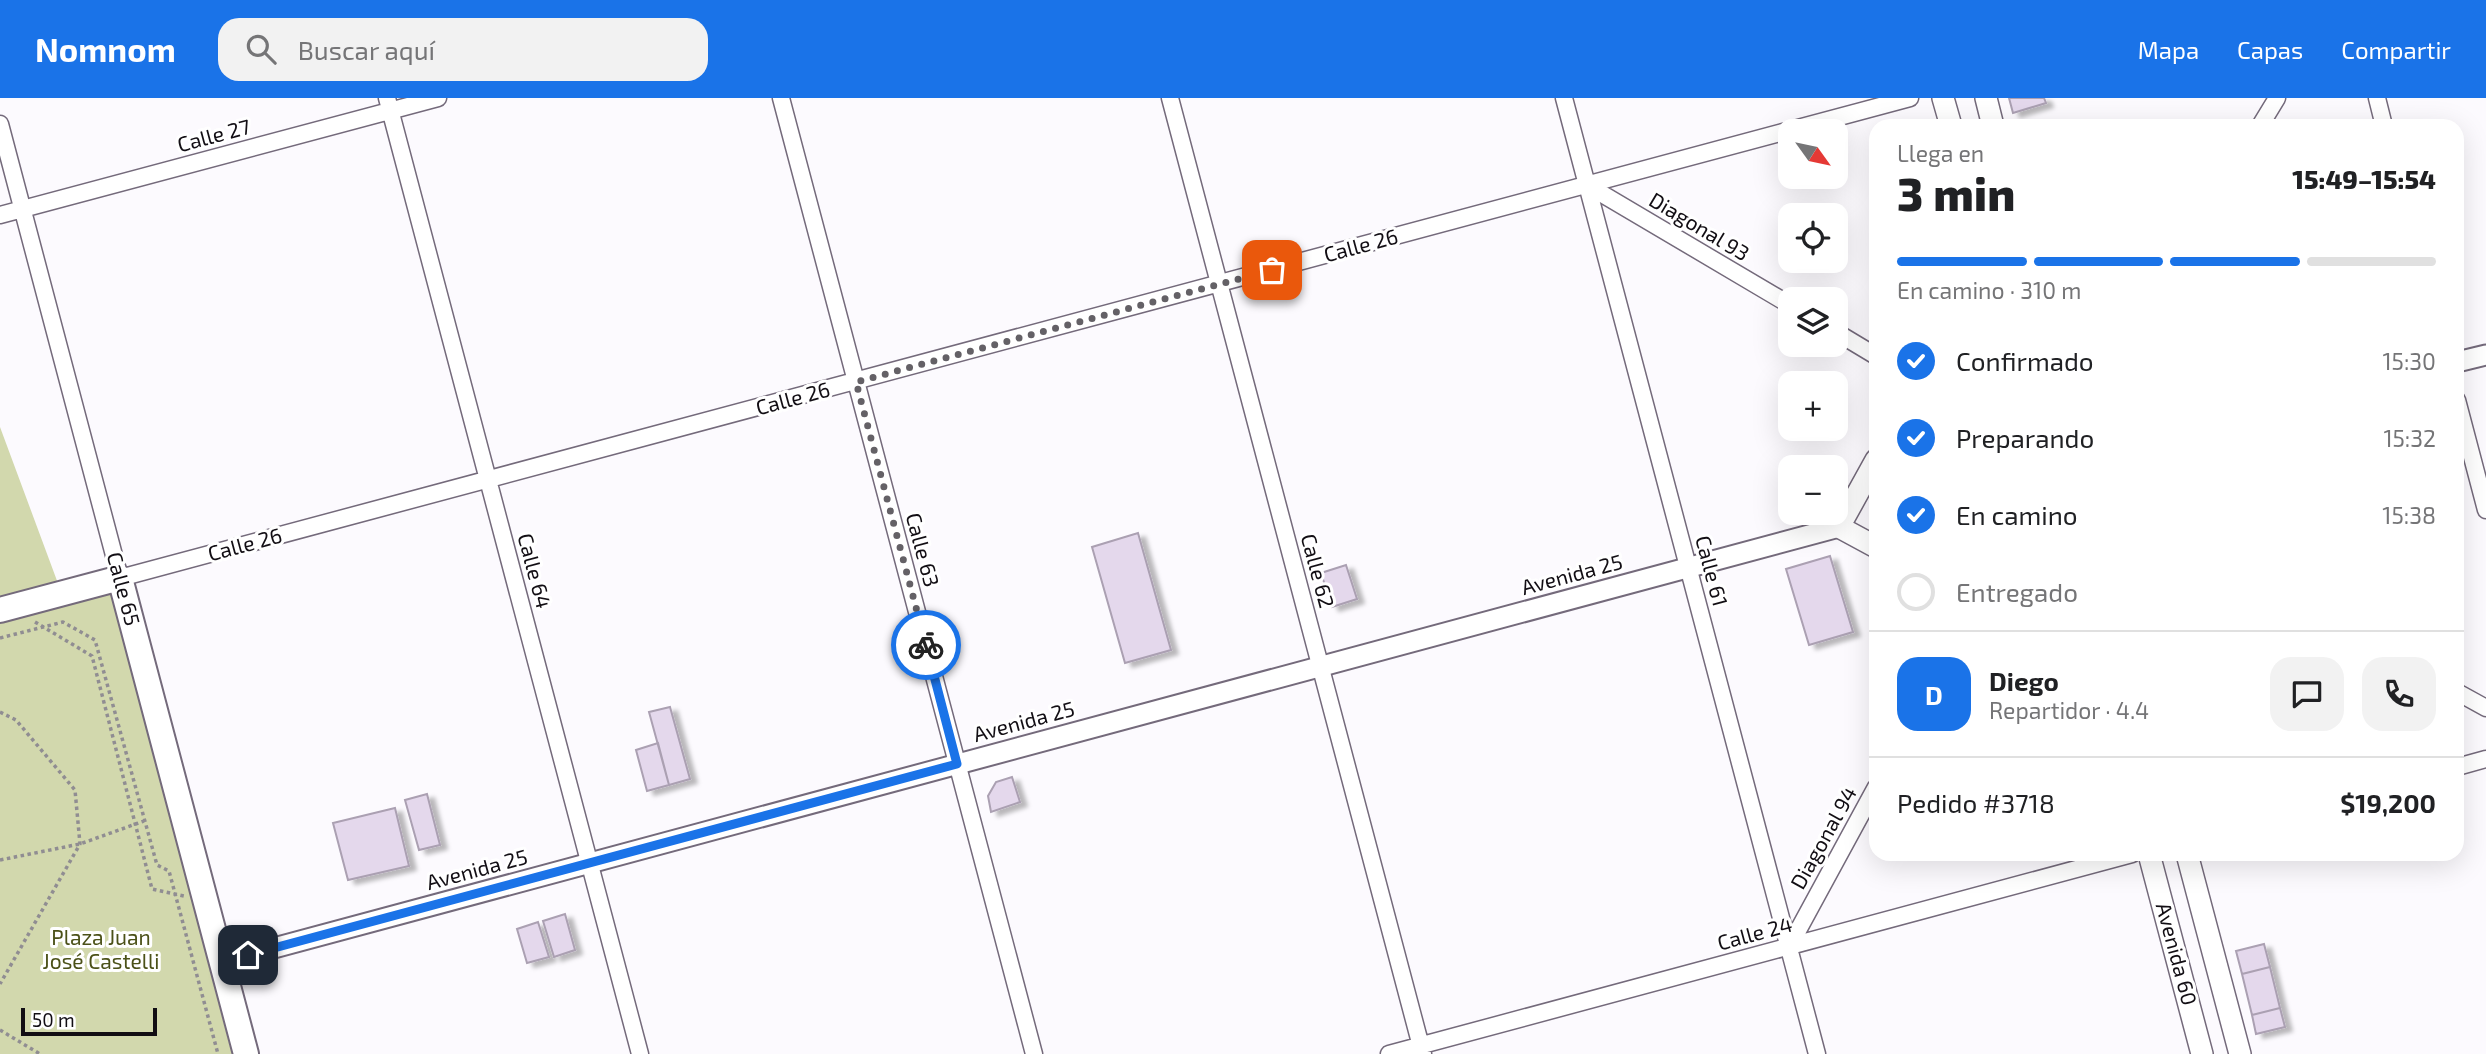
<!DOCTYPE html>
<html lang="es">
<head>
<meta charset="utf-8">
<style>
	body { margin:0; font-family:"Exo 2",sans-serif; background:#f2f2f2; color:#202124; height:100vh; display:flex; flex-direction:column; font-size:26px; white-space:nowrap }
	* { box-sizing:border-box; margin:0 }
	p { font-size:23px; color:#757577 }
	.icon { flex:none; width:38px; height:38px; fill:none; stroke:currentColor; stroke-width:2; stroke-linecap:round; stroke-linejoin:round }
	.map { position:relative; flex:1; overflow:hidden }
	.side { position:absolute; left:1869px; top:21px; width:595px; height:742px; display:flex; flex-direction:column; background:#fff; border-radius:21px; box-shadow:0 7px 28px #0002 }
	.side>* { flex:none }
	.needle { width:46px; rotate:123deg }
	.controls { position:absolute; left:1778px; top:21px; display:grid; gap:14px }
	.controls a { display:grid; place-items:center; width:70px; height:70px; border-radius:14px; background:#fff; box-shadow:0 7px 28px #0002; font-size:35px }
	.scale { position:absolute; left:21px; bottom:18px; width:136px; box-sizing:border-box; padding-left:7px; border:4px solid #120e14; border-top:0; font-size:19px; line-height:24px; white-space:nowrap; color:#120e14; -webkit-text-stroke:5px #fff; paint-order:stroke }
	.pin { position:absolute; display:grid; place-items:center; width:60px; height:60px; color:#fff; margin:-30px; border-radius:14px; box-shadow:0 4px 10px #0006 }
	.courier { position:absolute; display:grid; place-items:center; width:70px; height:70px; margin:-35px; border:5px solid #1a73e8; border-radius:50%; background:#fff; color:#222; box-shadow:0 2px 9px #0007 }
	.summary em { font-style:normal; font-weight:800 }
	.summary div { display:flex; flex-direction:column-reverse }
	.summary { display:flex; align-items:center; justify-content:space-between; height:119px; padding:0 28px }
	h1 { font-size:46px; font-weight:800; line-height:52px }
	.bar { display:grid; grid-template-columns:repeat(4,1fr); gap:10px 7px; align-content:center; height:84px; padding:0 28px }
	.bar i { height:9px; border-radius:5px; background:#e0e0e0 }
	.bar .current { background:#1a73e8 }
	.bar p { grid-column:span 4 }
	.line { display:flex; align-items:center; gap:18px; padding:0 28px; border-top:2px solid #e0e0e0 }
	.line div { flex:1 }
	.round { display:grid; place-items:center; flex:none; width:74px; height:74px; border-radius:21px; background:#f2f2f2 }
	ol { padding:0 28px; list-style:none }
	li { display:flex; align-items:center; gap:21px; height:77px }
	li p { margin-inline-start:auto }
	li .icon { padding:7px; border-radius:50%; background:#1a73e8; color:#fff; stroke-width:4 }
	li:last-child { color:#757577 }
	li i { width:38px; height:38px; border:4px solid #e0e0e0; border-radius:50% }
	header { display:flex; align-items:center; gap:42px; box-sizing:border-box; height:98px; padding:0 35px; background:#1a73e8; color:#fff }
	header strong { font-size:33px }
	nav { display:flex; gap:38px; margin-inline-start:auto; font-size:24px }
	.search { width:490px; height:63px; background:#f2f2f2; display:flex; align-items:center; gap:18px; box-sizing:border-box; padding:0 24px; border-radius:21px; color:#757577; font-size:26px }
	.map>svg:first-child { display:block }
	.green { fill:#d2d8ad }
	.building { fill:#e4d8ec; stroke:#aba0b2; stroke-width:2; filter:url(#shadow) }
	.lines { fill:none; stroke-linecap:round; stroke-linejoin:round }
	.minor-casing { stroke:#746a7b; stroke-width:19 }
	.tertiary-casing { stroke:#746a7b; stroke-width:23 }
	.secondary-casing { stroke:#746a7b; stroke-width:24 }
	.primary-casing { stroke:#746a7b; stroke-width:28 }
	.path { stroke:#908d92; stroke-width:3.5; stroke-dasharray:3.5 3.5; stroke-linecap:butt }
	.minor { stroke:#fff; stroke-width:16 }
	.tertiary { stroke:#fff; stroke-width:19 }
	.secondary { stroke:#fff; stroke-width:21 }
	.primary { stroke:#fff; stroke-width:24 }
	.done { stroke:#646166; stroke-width:7; stroke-dasharray:0 12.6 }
	.route { stroke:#1a73e8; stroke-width:9 }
	.labels { text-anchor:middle; stroke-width:6; stroke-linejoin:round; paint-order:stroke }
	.street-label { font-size:21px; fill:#120e14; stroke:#fff }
	.park-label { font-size:21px; fill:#4b5118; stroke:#fff }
</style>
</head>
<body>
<header>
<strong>Nomnom</strong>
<div class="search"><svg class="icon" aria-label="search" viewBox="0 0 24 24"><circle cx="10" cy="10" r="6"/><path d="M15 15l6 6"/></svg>Buscar aquí</div>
<nav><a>Mapa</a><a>Capas</a><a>Compartir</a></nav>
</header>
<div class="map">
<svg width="2486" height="956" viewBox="0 0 2486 956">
	<defs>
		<filter id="shadow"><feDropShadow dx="7" dy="4" stdDeviation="2" flood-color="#0004"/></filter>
	</defs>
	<rect width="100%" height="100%" fill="#fcfafe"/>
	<path class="green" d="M 0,329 L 66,507 L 111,495 L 232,956 L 0,956 Z"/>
	<path class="building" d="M 2009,0 L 2044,0 L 2046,5 L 2013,15 Z
		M 1138,435 L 1171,552 L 1125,565 L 1092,449 Z
		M 1830,458 L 1853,534 L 1809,547 L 1786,471 Z
		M 1346,467 L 1357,501 L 1332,509 L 1321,475 Z
		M 670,609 L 690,681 L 669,687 L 649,614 Z
		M 658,645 L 669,687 L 647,693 L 636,652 Z
		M 1012,679 L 1020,704 L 991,714 L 988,698 L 996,684 Z
		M 427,696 L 440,747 L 419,752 L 405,702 Z
		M 395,710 L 409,768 L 348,782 L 333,725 Z
		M 565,816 L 575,852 L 554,859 L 543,823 Z
		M 538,824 L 549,859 L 527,865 L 517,831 Z
		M 2264,846 L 2270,869 L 2242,876 L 2236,853 Z
		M 2270,869 L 2280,910 L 2252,917 L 2242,876 Z
		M 2280,910 L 2285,929 L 2256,936 L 2252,917 Z"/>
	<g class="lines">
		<defs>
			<path id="minor" d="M 387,0 L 640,956
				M 781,0 L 1034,956
				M 1170,0 L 1423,956
				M 1564,0 L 1817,956
				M 2377,0 L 2384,28
				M 0,26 L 120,480 L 1910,0
				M 2260,28 L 2277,0
				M 1587,87 L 1790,207
				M 0,117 L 438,0
				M 1836,234 L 1876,258
				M 2457,302 L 2486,412
				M 2457,594 L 2486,610
				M 2457,669 L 2486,661
				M 1789,849 L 1876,689
				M 1389,956 L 2132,756"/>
			<path id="tertiary" d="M 2457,264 L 2486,257
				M 222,864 L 1839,429"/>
			<path id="secondary" d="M 1943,0 L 1951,28
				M 1986,0 L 1993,28
				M 1876,362 L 1839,429 L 1876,449
				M 2149,756 L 2202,956
				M 2187,756 L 2240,956"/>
			<path id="primary" d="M 0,512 L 120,480 L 246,956"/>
		</defs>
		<use href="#minor" class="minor-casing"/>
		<use href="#tertiary" class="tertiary-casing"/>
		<use href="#secondary" class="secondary-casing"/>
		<use href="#primary" class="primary-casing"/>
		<path class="path" d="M 35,524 L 92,558 L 152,791 L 184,798
			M 0,540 L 63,524 L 95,542 L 157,767 L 169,773 L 218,956
			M 0,614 L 16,622 L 75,692 L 80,746 L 0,886
			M 0,762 L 80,746 L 144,723
			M 0,932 L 40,956"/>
		<use href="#minor" class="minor"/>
		<use href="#tertiary" class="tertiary"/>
		<use href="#secondary" class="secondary"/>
		<use href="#primary" class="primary"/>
	</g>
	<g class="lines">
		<path class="done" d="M 926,547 L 856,284 L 1272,172"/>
		<path class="route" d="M 248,857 L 957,666 L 926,547"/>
	</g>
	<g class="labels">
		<g class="street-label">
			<text transform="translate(214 38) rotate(-15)" y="7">Calle 27</text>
			<text transform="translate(1699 129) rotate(31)" y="7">Diagonal 93</text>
			<text transform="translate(1361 148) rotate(-15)" y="7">Calle 26</text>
			<text transform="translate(793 301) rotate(-15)" y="7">Calle 26</text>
			<text transform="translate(245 447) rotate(-15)" y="7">Calle 26</text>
			<text transform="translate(922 452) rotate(75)" y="7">Calle 63</text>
			<text transform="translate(534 473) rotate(75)" y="7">Calle 64</text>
			<text transform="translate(1317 473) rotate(75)" y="7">Calle 62</text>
			<text transform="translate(1711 473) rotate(75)" y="7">Calle 61</text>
			<text transform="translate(1572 477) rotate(-15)" y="7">Avenida 25</text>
			<text transform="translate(123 491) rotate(75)" y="7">Calle 65</text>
			<text transform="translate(1024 624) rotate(-15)" y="7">Avenida 25</text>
			<text transform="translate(1824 740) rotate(-61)" y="7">Diagonal 94</text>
			<text transform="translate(477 772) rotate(-15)" y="7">Avenida 25</text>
			<text transform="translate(1755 836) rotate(-15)" y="7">Calle 24</text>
			<text transform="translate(2176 856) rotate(75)" y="7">Avenida 60</text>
		</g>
		<g class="park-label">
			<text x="101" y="847">Plaza Juan<tspan x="101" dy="24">José Castelli</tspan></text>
		</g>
	</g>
</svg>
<div class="controls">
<a><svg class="needle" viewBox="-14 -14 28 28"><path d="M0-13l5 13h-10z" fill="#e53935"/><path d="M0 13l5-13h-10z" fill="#757577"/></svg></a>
<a><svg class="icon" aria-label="locate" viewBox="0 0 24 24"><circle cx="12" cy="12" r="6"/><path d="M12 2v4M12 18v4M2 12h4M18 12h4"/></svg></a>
<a><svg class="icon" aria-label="layers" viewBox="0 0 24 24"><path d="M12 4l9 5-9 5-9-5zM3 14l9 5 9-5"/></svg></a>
<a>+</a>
<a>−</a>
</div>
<div class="scale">50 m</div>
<div class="pin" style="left:1272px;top:172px;background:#ea580c"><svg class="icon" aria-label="bag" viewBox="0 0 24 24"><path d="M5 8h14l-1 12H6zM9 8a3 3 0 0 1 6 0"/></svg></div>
<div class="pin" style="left:248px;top:857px;background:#1f2937"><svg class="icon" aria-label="home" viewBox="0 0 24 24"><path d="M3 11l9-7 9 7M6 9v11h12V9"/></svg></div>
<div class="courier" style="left:926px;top:547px"><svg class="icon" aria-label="bike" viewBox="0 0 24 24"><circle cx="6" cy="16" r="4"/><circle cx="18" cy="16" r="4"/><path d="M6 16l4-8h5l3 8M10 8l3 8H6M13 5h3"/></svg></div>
<section class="side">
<div class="summary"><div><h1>3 min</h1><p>Llega en</p></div><em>15:49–15:54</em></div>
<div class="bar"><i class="current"></i><i class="current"></i><i class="current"></i><i></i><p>En camino · 310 m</p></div>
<ol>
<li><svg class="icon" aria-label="check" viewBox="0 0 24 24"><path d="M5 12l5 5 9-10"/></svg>Confirmado<p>15:30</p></li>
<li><svg class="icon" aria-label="check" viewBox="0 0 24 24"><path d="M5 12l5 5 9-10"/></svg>Preparando<p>15:32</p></li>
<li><svg class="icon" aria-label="check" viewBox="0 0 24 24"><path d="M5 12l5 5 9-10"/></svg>En camino<p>15:38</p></li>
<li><i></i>Entregado</li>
</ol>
<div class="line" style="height:126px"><b class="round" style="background:#1a73e8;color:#fff">D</b><div><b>Diego</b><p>Repartidor · 4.4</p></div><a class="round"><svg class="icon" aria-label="chat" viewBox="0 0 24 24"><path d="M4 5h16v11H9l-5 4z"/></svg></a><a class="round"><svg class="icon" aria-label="phone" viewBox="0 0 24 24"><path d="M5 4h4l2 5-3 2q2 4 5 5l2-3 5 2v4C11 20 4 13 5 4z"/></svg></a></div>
<div class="line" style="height:91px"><div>Pedido #3718</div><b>$19,200</b></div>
</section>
</div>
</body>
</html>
